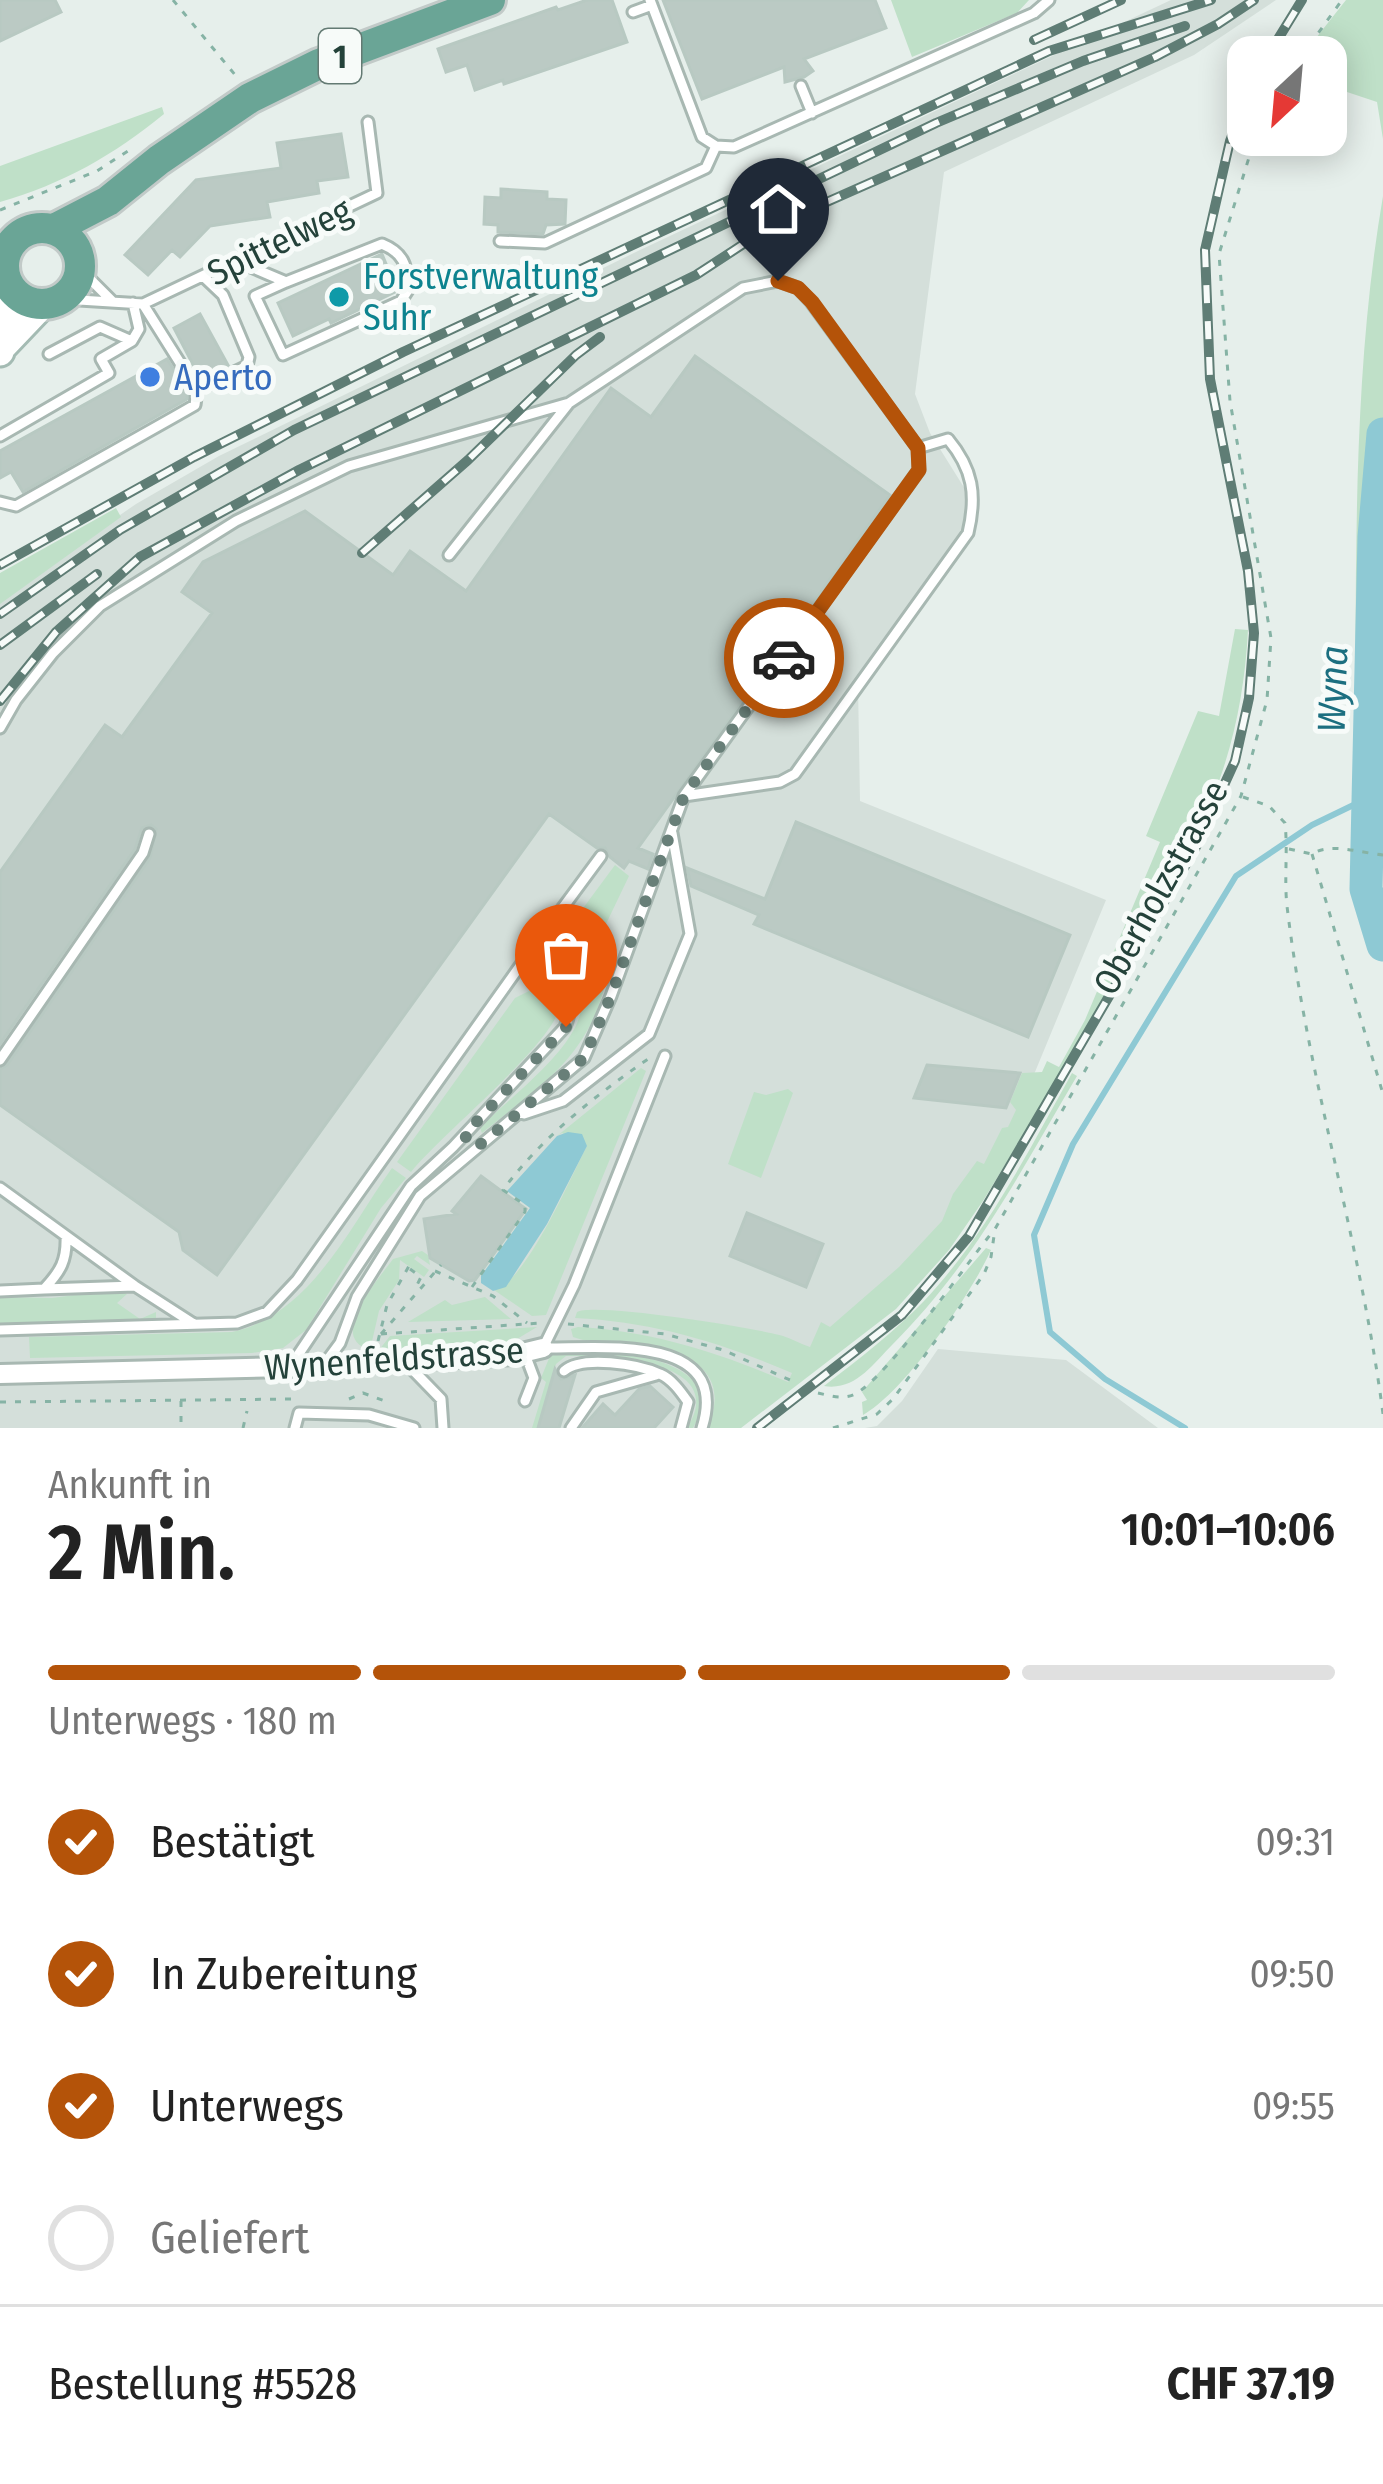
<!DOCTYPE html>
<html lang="de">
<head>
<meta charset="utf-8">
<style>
	body { margin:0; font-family:"Fira Sans Condensed",sans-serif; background:#f6f6f6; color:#222; height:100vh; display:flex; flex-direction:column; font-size:45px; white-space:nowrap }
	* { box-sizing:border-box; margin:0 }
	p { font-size:39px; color:#767676 }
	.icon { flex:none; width:66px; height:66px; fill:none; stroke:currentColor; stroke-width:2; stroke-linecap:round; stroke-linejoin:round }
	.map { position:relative; height:1428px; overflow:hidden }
	.sheet { display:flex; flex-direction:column; background:#fff; flex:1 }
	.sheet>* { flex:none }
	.needle { width:78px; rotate:206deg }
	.fabs { position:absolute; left:1227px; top:36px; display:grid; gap:24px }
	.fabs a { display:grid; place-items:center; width:120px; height:120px; border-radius:24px; background:#fff; box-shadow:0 6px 30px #0003; font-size:60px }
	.pin { position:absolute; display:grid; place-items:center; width:102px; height:102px; color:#fff; margin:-123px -51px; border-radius:50% 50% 50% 0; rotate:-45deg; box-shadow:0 0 12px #0007 }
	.pin .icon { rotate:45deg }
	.courier { position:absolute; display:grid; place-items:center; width:120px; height:120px; margin:-60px; border:9px solid #b45309; border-radius:50%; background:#fff; color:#222; box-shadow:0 3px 15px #0007 }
	.summary em { font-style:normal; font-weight:600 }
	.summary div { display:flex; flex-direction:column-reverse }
	.summary { display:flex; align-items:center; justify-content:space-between; height:204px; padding:0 48px }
	h1 { font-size:78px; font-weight:600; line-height:90px }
	.bar { display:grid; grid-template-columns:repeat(4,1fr); gap:18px 12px; align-content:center; height:144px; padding:0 48px }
	.bar i { height:15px; border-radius:9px; background:#e0e0e0 }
	.bar .current { background:#b45309 }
	.bar p { grid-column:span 4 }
	.line { display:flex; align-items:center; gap:30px; padding:0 48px; border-top:3px solid #e0e0e0 }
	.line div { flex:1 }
	ol { padding:0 48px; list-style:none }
	li { display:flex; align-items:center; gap:36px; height:132px }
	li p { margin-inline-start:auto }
	li .icon { padding:12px; border-radius:50%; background:#b45309; color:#fff; stroke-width:4 }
	li:last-child { color:#767676 }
	li i { width:66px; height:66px; border:6px solid #e0e0e0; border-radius:50% }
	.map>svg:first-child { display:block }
	.built { fill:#d4dfda }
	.green { fill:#bfe0c8 }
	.water { fill:#8ec9d4 }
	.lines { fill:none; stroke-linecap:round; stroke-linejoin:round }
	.stream { stroke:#8ec9d4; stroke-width:6 }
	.river { stroke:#8ec9d4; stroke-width:33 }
	.building { fill:#bbcac4; stroke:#b8c9c2; stroke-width:3 }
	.service-casing { stroke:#a8b8b2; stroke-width:15 }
	.minor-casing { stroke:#a8b8b2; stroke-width:24 }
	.secondary-casing { stroke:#a4bbb3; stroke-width:33 }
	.primary-casing { stroke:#c2cac8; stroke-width:36 }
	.path { stroke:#86b3a5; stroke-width:3; stroke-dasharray:6 9; stroke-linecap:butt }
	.service { stroke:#fff; stroke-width:9 }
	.minor { stroke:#fff; stroke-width:18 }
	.secondary { stroke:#fff; stroke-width:27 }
	.primary { stroke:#6aa596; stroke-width:30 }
	.rail-casing { stroke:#5f7d75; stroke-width:10 }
	.rail { stroke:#f7fbf9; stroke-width:6; stroke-dasharray:18; stroke-linecap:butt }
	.done { stroke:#687f78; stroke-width:12; stroke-dasharray:0 21.6 }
	.route { stroke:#b45309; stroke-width:15 }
	.culture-dot { fill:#0f9aa8; stroke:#f7fbf9; stroke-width:4.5 }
	.shop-dot { fill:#3f7fe0; stroke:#f7fbf9; stroke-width:4.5 }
	.labels { text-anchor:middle; stroke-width:10; stroke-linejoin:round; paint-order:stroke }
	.shield { fill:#f7fbf9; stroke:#637a73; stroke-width:3 }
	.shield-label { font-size:33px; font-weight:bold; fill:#24423a }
	.street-label { font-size:36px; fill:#24423a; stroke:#f7fbf9 }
	.culture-label { font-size:36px; fill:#0d838f; stroke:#f7fbf9; text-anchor:start }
	.shop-label { font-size:36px; fill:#366cbe; stroke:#f7fbf9; text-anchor:start }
	.water-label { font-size:39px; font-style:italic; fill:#1c6f80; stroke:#f7fbf9 }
</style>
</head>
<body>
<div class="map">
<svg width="1383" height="1428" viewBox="0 0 1383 1428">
	<rect width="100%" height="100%" fill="#e6efeb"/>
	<path class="built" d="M 1171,0 L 1276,0 L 1194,55 L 944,172 L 915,394 L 930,433 L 970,497 L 965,529 L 858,685 L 860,801 L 1106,900 L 983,1198 L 901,1296 L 730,1428 L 0,1428 L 0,598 L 136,504 L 219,456 L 638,251 Z
		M 938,1349 L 1066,1360 L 1158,1428 L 865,1428 L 877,1426 L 902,1401 Z"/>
	<path class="green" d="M 891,0 L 1029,0 L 1017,13 L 912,57 Z
		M 1346,0 L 1383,0 L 1383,139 L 1377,102 L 1341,90 L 1326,97 L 1326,57 L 1301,57 Z
		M 162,107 L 164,114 C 114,155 63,184 0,202 L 0,166 Z
		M 1383,196 L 1383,799 L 1354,795 C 1358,596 1349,393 1383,196 Z
		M 116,508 L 121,517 L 0,604 L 0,573 Z
		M 1235,629 L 1248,630 C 1244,706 1228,771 1194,840 L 1062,1071 L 983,1201 L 949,1250 L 896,1309 L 741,1428 L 708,1428 C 745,1335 619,1354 573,1337 L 571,1329 L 578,1327 C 653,1331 719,1353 788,1382 L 792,1373 C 720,1342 653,1322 575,1318 L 577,1312 C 594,1302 757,1328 783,1336 C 792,1339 801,1344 810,1347 L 821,1322 L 830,1327 L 899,1267 L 942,1221 L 953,1194 L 977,1161 L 984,1164 L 1002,1128 L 1008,1127 L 1016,1110 L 1010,1102 L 1022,1073 L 1042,1072 L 1047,1061 L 1059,1067 L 1085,1020 L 1160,842 L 1146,836 L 1198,711 L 1219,716 Z
		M 615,865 L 629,876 L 606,924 L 593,929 L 596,966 L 606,966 L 607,977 C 590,1056 541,1086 482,1133 L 480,1128 C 507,1099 584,1044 581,1003 C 580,980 557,966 558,942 Z
		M 539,986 L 552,989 L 560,1005 C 556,1042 441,1134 411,1172 L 397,1162 L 515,998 Z
		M 641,1068 L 646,1071 L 546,1315 L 532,1316 L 494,1290 C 527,1281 570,1178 587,1146 L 562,1133 L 557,1136 Z
		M 1072,1073 L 1077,1076 C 1019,1174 974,1263 892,1345 C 872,1365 855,1391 824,1386 C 859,1359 894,1332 924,1301 C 986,1235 1028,1152 1072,1073 Z
		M 788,1089 L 793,1093 L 761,1178 L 728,1164 L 754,1092 L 766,1095 Z
		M 392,1168 L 406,1178 L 381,1208 L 306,1330 L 283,1348 L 252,1353 L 30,1358 L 29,1337 L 232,1332 C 310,1315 349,1228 392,1168 Z
		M 986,1248 L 991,1250 C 971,1294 905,1392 863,1415 L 862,1402 L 867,1400 L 862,1392 Z
		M 422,1251 L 428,1255 L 430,1265 L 417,1256 L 414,1259 L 429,1270 L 424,1277 L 400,1260 L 399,1280 L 379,1311 L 370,1350 C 326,1337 378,1280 393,1259 Z
		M 113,1290 L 127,1294 L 117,1303 L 140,1319 L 156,1312 L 156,1321 L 0,1324 L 0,1297 L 52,1298 Z
		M 485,1297 L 511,1319 L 408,1322 L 445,1300 L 452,1305 Z
		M 537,1327 L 512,1342 L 379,1350 L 390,1336 Z
		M 552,1351 C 594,1349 737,1352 693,1428 L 687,1428 C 731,1359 606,1356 566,1356 L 556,1364 L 538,1428 L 532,1428 L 546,1382 L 541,1378 Z"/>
	<path class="water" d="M 568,1132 L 582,1134 L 587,1146 L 547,1224 L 506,1287 L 493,1291 L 481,1283 L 481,1276 L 530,1208 L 507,1191 L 557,1136 Z"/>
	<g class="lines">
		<path class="stream" d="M 1371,764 L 1383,757
			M 1185,1428 L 1105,1379 L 1050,1332 L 1034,1235 L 1073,1144 L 1236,876 L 1312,825 L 1370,797"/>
		<path class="river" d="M 1383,434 L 1374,537 L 1366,889 L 1383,945"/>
	</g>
	<path class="building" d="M 0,0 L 55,0 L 61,12 L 0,41 Z
		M 587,0 L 612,0 L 627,42 L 504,84 L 503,80 L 475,90 L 467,65 L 446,72 L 438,49 L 556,7 L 558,10 Z
		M 663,0 L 875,0 L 886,28 L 804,59 L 813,71 L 804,77 L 785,82 L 784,67 L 702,99 Z
		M 341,134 L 348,177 L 317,181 L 319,193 L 267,202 L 270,217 L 210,226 L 180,257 L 172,250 L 148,275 L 125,255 L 196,180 L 281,168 L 277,143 Z
		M 501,189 L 547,192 L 547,199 L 566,200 L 565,224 L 546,225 L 543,234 L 498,232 L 498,225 L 484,224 L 485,197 L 501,198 Z
		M 382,254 L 397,291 L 331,323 L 329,319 L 293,336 L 278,303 Z
		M 200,314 L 228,365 L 200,378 L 174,328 Z
		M 695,356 L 890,495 L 638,848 L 653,854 L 648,869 L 629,861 L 624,868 L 610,857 L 605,848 L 597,848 L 549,814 L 217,1275 L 183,1250 L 179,1232 L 0,1105 L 0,1069 L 7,1065 L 150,858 L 156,829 L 151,825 L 142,828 L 135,849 L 0,1044 L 0,872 L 105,725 L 122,737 L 212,613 L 182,592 L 203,562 L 305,511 L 393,575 L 410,551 L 466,591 L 611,388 L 651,417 Z
		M 167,359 L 188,392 L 187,399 L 23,492 L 11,472 L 0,478 L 0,451 Z
		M 796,822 L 1070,935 L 1028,1037 L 754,924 L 759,915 L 691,886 L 687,868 L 765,899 Z
		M 927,1065 L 1020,1073 L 1006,1108 L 914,1098 Z
		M 481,1176 L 526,1209 L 475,1280 L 469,1281 L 430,1258 L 424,1219 L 456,1214 L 452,1211 Z
		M 747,1213 L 823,1244 L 806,1287 L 730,1256 Z
		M 555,1369 L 561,1379 L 575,1375 L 559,1428 L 538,1428 Z
		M 650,1386 L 673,1407 L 654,1428 L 582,1428 L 603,1404 L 615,1415 L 639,1389 Z"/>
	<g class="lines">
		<defs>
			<path id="service" d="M 650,0 L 702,137 L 716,146 L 734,147 L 1034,13 L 1049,0
				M 633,12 L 652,5
				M 801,86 L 812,113
				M 500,241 L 545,243 L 706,168 L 716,146
				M 237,261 L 286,282 L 382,244 C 404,253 406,265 410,287 L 401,301 L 283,355 L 255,296 L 286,282
				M 81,270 L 112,301
				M 63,299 L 143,304 L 377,193 L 368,122
				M 143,304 L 197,390 L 247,366 L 249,357 L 223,295 L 204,277
				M 49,354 L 100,327 L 132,341
				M 0,436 L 109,373 L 101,359 L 132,341 L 139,329 L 133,303
				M 0,502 L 16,506 L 174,417 L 195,405 L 197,390
				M 449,555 L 569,403
				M 0,728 L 16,700 L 53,653 L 100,606 L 236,521 L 349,466 L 569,403 L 743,288 L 778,281 L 798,288 L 811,302 L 918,448 L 948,439 C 973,469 977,495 968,533 L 795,774 L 780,782 L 684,796
				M 522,963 L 601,856
				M 665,1056 L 574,1285 L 543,1348 C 600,1349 732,1332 702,1428
				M 0,1060 L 143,853 L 149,834
				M 524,1114 L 563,1101 L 649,1034 L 690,934 L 672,833
				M 0,1188 L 135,1286 L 194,1324
				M 44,1289 L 135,1286
				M 0,1291 L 44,1289 C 61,1271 67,1260 66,1236
				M 0,1330 L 237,1323 L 267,1312 L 297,1280 L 522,963 C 556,973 581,987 565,1027 L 453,1147 L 411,1186 L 292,1364
				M 519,1358 L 528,1362 L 534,1378 L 525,1401
				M 326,1362 L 340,1343 L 357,1297 L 420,1196 L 584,1058 L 611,996 L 684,796 L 919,470 L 918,448
				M 408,1365 L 441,1399 L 443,1428
				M 564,1371 C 582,1355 638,1364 660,1374 C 672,1379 681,1392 688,1402 L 681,1428
				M 295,1428 L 299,1413 L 369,1415 L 414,1428
				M 571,1428 L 596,1392 L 656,1375"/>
			<path id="minor" d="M 0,1374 L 290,1367 L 514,1355 L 543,1348"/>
			<path id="secondary" d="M 3,346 L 42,305
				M 0,352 L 12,290"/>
			<path id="primary" d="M4 266a38 38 0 1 1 76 0a38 38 0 1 1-76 0Z
				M 54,229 L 108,201 L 159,160 L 250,98 L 319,64 L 490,0"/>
		</defs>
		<use href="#service" class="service-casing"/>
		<use href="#minor" class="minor-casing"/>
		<use href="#secondary" class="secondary-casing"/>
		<use href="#primary" class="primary-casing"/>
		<path class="path" d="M 173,0 L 236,76
			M 1301,57 L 1342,0
			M 0,210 L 97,171 L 134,147
			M 1243,797 L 1269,806 L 1285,823 C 1288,851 1284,879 1287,906 C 1307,1076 1361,1243 1383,1414
			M 1289,849 L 1312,854 C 1330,842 1361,853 1383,855
			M 1312,854 L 1383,1094
			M 410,1269 L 421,1277 L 416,1287
			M 435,1271 L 493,1296 L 527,1323
			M 472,1287 L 525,1212 L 525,1205 L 503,1190 C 541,1138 596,1095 648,1059
			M 568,1324 L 665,1334 L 723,1350 L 790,1380
			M 381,1334 L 541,1323
			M 381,1334 L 441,1265
			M 378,1341 L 387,1305 L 409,1266
			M 818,1393 C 831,1396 843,1400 855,1394 C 886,1379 967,1263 994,1230
			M 349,1399 L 363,1393 L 385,1401 L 386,1405
			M 181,1401 L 181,1428
			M 0,1402 L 297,1399
			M 243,1428 L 247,1411
			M 833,1428 L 877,1414 L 893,1399 L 984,1274 L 991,1257 L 995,1229 L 1241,796 L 1267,700 L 1271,638 L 1230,401 L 1219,254 L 1256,135"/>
		<use href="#service" class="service"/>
		<use href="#minor" class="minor"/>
		<use href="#secondary" class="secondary"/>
		<use href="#primary" class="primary"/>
		<defs>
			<path id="rail" d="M 1034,40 L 1121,0
				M 1267,57 L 1302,0
				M 362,553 L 468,460 L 576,355 L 600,337
				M 0,565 L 194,457 L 403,352 L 1049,51 L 1211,0
				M 0,614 L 120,530 L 294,430 L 936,123 L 1083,61 L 1185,26
				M 0,645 L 97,574
				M 0,701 L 56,632 L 140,557 L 299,470 L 696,275 L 768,228 L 1155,57 L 1218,24 L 1254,0
				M 757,1428 L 902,1315 L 969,1236 L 1195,849 L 1235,761 L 1249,698 L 1254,633 L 1248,571 L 1210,379 L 1205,250 L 1230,141 L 1248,94"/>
		</defs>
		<use href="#rail" class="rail-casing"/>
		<use href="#rail" class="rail"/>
	</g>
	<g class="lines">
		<path class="done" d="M 566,1027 L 464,1135 L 476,1148 L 584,1058 L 611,996 L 684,796 L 784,658"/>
		<path class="route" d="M 778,281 L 798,288 L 812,302 L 918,448 L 919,470 L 784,658"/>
	</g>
	<circle class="culture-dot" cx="339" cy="297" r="12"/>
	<circle class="shop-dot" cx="150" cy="377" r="12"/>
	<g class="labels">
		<rect class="shield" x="319" y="29" width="42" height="54" rx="9"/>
		<g class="shield-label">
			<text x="340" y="68">1</text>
		</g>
		<g class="street-label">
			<text transform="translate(279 241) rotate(-26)" y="13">Spittelweg</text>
			<text transform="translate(1160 887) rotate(-61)" y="13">Oberholzstrasse</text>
			<text transform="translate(394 1358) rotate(-4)" y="13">Wynenfeldstrasse</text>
		</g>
		<g class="culture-label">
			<text x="363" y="289">Forstverwaltung<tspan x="363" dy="41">Suhr</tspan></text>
		</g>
		<g class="shop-label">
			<text x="174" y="390">Aperto</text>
		</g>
		<g class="water-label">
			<text transform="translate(1332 689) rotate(-88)" y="14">Wyna</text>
		</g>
	</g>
</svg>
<div class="fabs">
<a><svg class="needle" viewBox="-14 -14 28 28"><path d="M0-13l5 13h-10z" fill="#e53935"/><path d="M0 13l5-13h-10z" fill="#767676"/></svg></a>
</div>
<div class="pin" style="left:566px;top:1027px;background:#ea580c"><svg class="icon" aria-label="bag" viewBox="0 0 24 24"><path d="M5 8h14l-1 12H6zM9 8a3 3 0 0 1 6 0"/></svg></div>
<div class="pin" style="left:778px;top:281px;background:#1f2937"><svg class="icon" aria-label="home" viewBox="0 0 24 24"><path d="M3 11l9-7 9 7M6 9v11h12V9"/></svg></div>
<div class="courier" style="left:784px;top:658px"><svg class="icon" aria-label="car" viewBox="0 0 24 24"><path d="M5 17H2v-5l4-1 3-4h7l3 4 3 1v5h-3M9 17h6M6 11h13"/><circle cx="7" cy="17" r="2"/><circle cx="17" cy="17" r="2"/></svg></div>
</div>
<section class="sheet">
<div class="summary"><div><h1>2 Min.</h1><p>Ankunft in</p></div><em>10:01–10:06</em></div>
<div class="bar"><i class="current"></i><i class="current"></i><i class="current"></i><i></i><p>Unterwegs · 180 m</p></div>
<ol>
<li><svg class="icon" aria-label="check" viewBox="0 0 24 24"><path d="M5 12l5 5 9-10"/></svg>Bestätigt<p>09:31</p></li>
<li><svg class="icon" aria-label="check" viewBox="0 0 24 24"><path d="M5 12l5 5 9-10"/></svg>In Zubereitung<p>09:50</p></li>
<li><svg class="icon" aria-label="check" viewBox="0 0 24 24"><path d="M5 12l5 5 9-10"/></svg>Unterwegs<p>09:55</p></li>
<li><i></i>Geliefert</li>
</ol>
<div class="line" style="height:156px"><div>Bestellung #5528</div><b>CHF 37.19</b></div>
</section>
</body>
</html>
